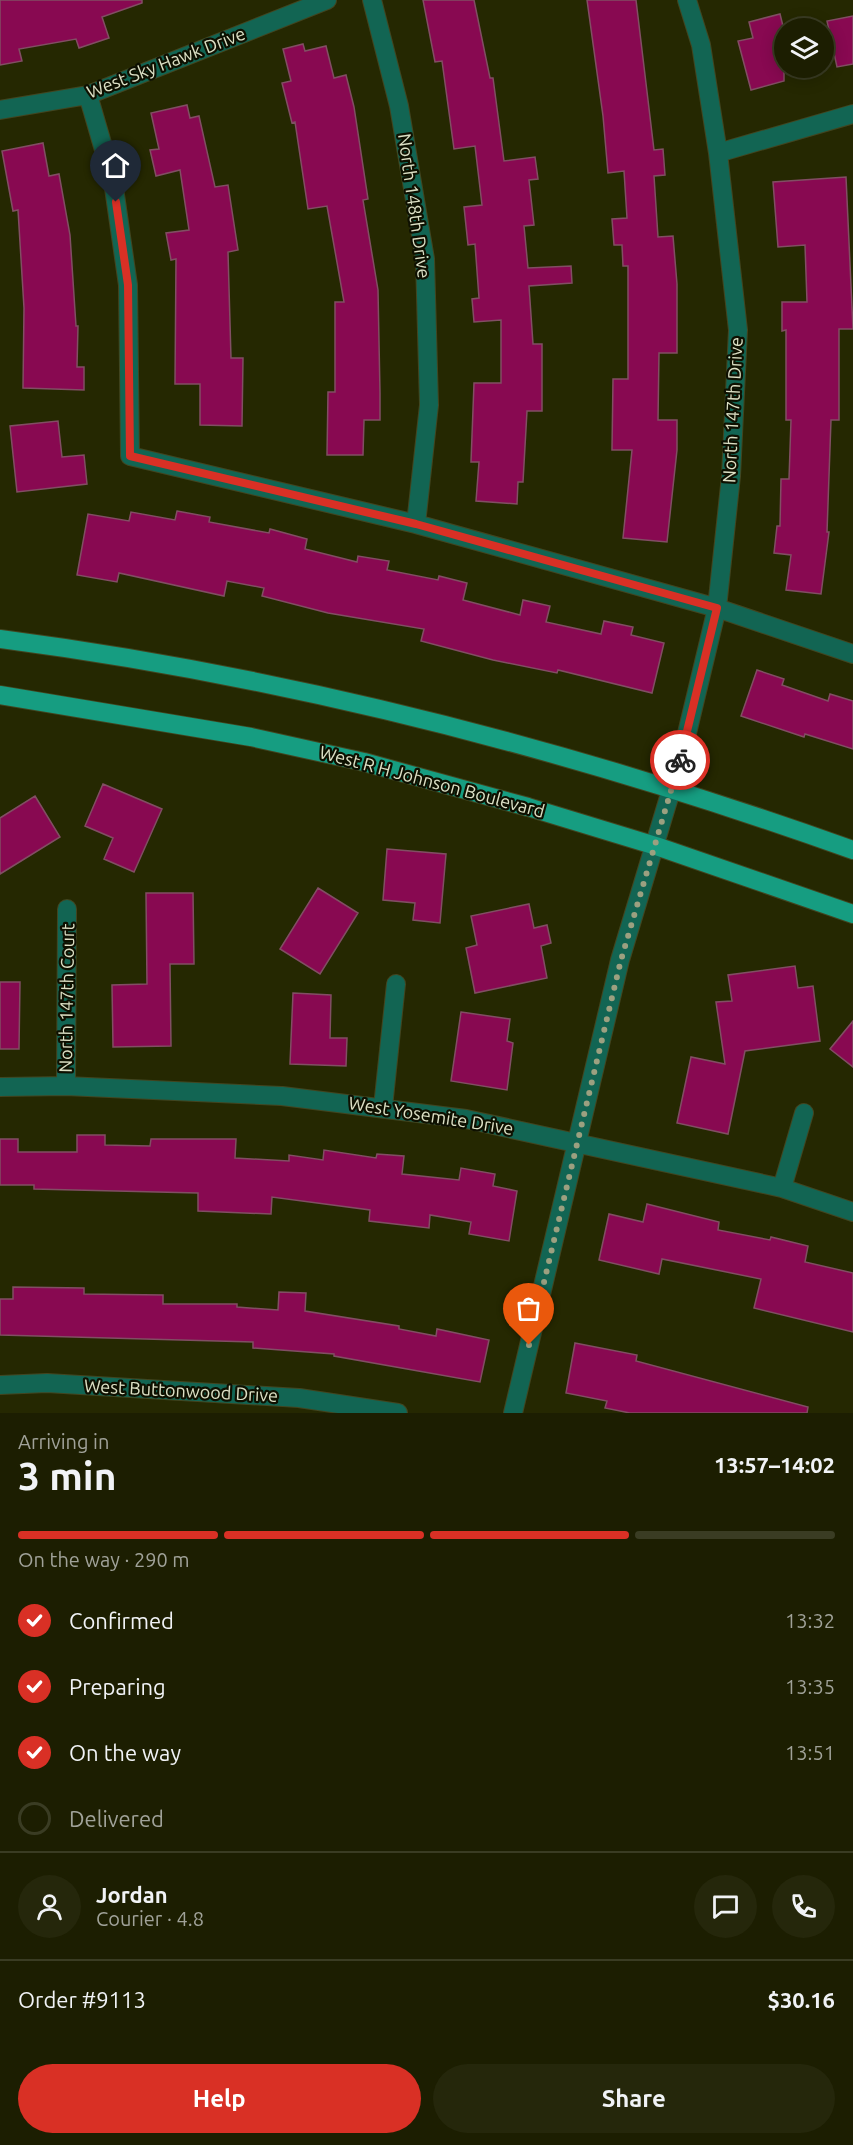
<!DOCTYPE html>
<html lang="en">
<head>
<meta charset="utf-8">
<style>
	body { margin:0; font-family:Ubuntu,sans-serif; background:#25270b; color:#f1f3f6; height:100vh; display:flex; flex-direction:column; font-size:22px; white-space:nowrap }
	* { box-sizing:border-box; margin:0 }
	p { font-size:20px; color:#a0a299 }
	.icon { flex:none; width:33px; height:33px; fill:none; stroke:currentColor; stroke-width:2; stroke-linecap:round; stroke-linejoin:round }
	.map { position:relative; height:1413px; overflow:hidden }
	.panel { display:flex; flex-direction:column; background:#1c1e01; flex:1 }
	.panel>* { flex:none }
	.tools { position:absolute; left:774px; top:18px; display:grid; gap:12px }
	.tools a { display:grid; place-items:center; width:60px; height:60px; border-radius:50%; background:#1c1e01; box-shadow:0 3px 15px #0003,0 0 0 2px #3a3c23; font-size:30px }
	.pin { position:absolute; display:grid; place-items:center; width:51px; height:51px; color:#fff; margin:-62px -26px; border-radius:50% 50% 50% 0; rotate:-45deg; box-shadow:0 0 6px #0007 }
	.pin .icon { rotate:45deg }
	.courier { position:absolute; display:grid; place-items:center; width:60px; height:60px; margin:-30px; border:4px solid #d93025; border-radius:50%; background:#fff; color:#222; box-shadow:0 2px 8px #0007 }
	.summary em { font-style:normal; font-weight:700 }
	.summary div { display:flex; flex-direction:column-reverse }
	.summary { display:flex; align-items:center; justify-content:space-between; height:102px; padding:0 18px }
	h1 { font-size:39px; font-weight:700; line-height:45px }
	.bar { display:grid; grid-template-columns:repeat(4,1fr); gap:9px 6px; align-content:center; height:72px; padding:0 18px }
	.bar i { height:8px; border-radius:4px; background:#3a3c23 }
	.bar .on { background:#d93025 }
	.bar p { grid-column:span 4 }
	.line { display:flex; align-items:center; gap:15px; padding:0 18px; border-top:2px solid #3a3c23 }
	.line div { flex:1 }
	.round { display:grid; place-items:center; flex:none; width:63px; height:63px; border-radius:32px; background:#25270b }
	ol { padding:0 18px; list-style:none }
	li { display:flex; align-items:center; gap:18px; height:66px }
	li p { margin-inline-start:auto }
	li .icon { padding:6px; border-radius:50%; background:#d93025; color:#fff; stroke-width:4 }
	li:last-child { color:#a0a299 }
	li i { width:33px; height:33px; border:3px solid #3a3c23; border-radius:50% }
	.action { display:flex; gap:12px; margin-top:auto; padding:12px 18px }
	.action a { flex:1; height:69px; border-radius:36px; background:#d93025; color:#fff; font-size:24px; font-weight:700; line-height:69px; text-align:center }
	.action a+a { background:#25270b; color:#f1f3f6 }
	.map>svg:first-child { display:block }
	.building { fill:#880951; stroke:#814e63; stroke-width:1.5 }
	.lines { fill:none; stroke-linecap:round; stroke-linejoin:round }
	.minor-casing { stroke:#424520; stroke-width:20 }
	.major-casing { stroke:#424520; stroke-width:20 }
	.minor { stroke:#126553; stroke-width:18 }
	.major { stroke:#169d81; stroke-width:18 }
	.done { stroke:#9ca080; stroke-width:6; stroke-dasharray:0 10.8 }
	.route { stroke:#d93025; stroke-width:8 }
	.labels { text-anchor:middle; stroke-width:4.5; stroke-linejoin:round; paint-order:stroke }
	.street-label { font-size:18px; fill:#dce0c5; stroke:#0e1000 }
</style>
</head>
<body>
<div class="map">
<svg width="853" height="1413" viewBox="0 0 853 1413">
	<rect width="100%" height="100%" fill="#252801"/>
	<path class="building" d="M 0,0 L 142,0 L 142,3 L 102,17 L 109,38 L 79,48 L 76,39 L 19,49 L 22,61 L 0,65 Z
		M 423,0 L 474,0 L 490,78 L 493,78 L 504,161 L 535,157 L 538,179 L 529,180 L 534,225 L 524,226 L 528,268 L 571,266 L 572,283 L 529,286 L 533,344 L 542,344 L 542,411 L 527,411 L 523,482 L 518,482 L 517,504 L 476,501 L 479,462 L 471,462 L 474,383 L 501,383 L 501,320 L 474,322 L 472,299 L 479,298 L 475,244 L 468,245 L 464,207 L 482,205 L 475,146 L 454,149 L 442,61 L 435,62 Z
		M 587,0 L 636,0 L 654,150 L 663,149 L 665,175 L 654,176 L 658,237 L 673,236 L 677,284 L 677,353 L 659,353 L 658,420 L 677,420 L 677,450 L 667,542 L 623,538 L 632,450 L 612,450 L 613,379 L 628,379 L 628,266 L 623,266 L 622,245 L 614,245 L 612,219 L 627,218 L 624,171 L 608,173 L 603,116 Z
		M 780,14 L 784,30 L 784,81 L 751,90 L 738,41 L 753,38 L 749,22 Z
		M 853,16 L 853,64 L 837,67 L 827,21 Z
		M 303,44 L 305,51 L 326,46 L 334,78 L 346,75 L 354,107 L 368,199 L 363,200 L 378,290 L 380,393 L 380,420 L 364,420 L 363,455 L 327,455 L 328,392 L 335,392 L 335,302 L 344,302 L 327,206 L 308,209 L 295,122 L 292,123 L 282,83 L 291,81 L 283,49 Z
		M 187,105 L 190,118 L 199,116 L 215,187 L 228,185 L 238,250 L 228,252 L 231,358 L 243,358 L 242,426 L 200,425 L 200,384 L 175,384 L 176,259 L 171,260 L 166,233 L 189,230 L 180,170 L 156,176 L 150,150 L 159,149 L 151,113 Z
		M 43,143 L 49,176 L 59,174 L 70,235 L 76,326 L 78,326 L 77,367 L 84,367 L 84,390 L 23,388 L 24,308 L 18,210 L 13,211 L 2,151 Z
		M 846,177 L 853,329 L 839,329 L 839,420 L 831,420 L 827,532 L 829,532 L 821,594 L 786,590 L 791,555 L 774,553 L 777,526 L 780,526 L 781,479 L 789,479 L 791,420 L 786,420 L 786,330 L 782,331 L 782,302 L 807,302 L 805,245 L 778,247 L 773,182 Z
		M 58,421 L 62,457 L 84,455 L 87,484 L 17,492 L 10,426 Z
		M 177,511 L 210,517 L 209,522 L 269,533 L 270,529 L 307,539 L 305,549 L 357,562 L 358,556 L 389,561 L 387,570 L 438,580 L 439,576 L 467,583 L 463,600 L 520,615 L 523,600 L 550,606 L 546,622 L 601,634 L 604,621 L 633,627 L 631,635 L 664,643 L 652,693 L 558,670 L 557,673 L 493,660 L 421,641 L 424,629 L 328,613 L 262,596 L 264,588 L 227,581 L 224,596 L 119,573 L 117,582 L 77,575 L 88,514 L 129,521 L 131,512 L 175,520 Z
		M 757,670 L 784,679 L 782,685 L 828,701 L 830,694 L 853,701 L 853,749 L 805,734 L 804,737 L 741,716 Z
		M 103,784 L 162,809 L 134,872 L 104,859 L 113,838 L 85,826 Z
		M 35,796 L 60,837 L 0,874 L 0,818 Z
		M 387,849 L 446,854 L 440,923 L 413,920 L 415,903 L 383,900 Z
		M 318,888 L 358,913 L 320,974 L 280,949 Z
		M 146,893 L 193,893 L 194,964 L 170,964 L 171,1046 L 113,1047 L 112,985 L 147,984 Z
		M 529,904 L 534,928 L 547,925 L 551,943 L 541,946 L 547,978 L 475,993 L 466,948 L 477,945 L 471,916 Z
		M 795,966 L 798,988 L 813,986 L 820,1041 L 745,1051 L 728,1134 L 677,1123 L 691,1057 L 725,1064 L 716,1002 L 732,1001 L 728,975 Z
		M 0,982 L 20,982 L 19,1049 L 0,1049 Z
		M 293,993 L 331,995 L 330,1038 L 347,1038 L 346,1066 L 290,1064 Z
		M 461,1012 L 510,1019 L 507,1041 L 513,1043 L 507,1090 L 451,1081 Z
		M 853,1021 L 853,1067 L 830,1049 Z
		M 77,1135 L 105,1135 L 105,1145 L 150,1146 L 151,1139 L 236,1139 L 235,1158 L 289,1161 L 289,1155 L 323,1160 L 324,1150 L 376,1158 L 377,1154 L 404,1156 L 402,1174 L 459,1180 L 461,1168 L 495,1174 L 493,1186 L 517,1191 L 509,1241 L 469,1234 L 471,1222 L 430,1215 L 429,1228 L 369,1221 L 370,1210 L 272,1197 L 271,1214 L 198,1211 L 198,1193 L 34,1189 L 34,1185 L 0,1185 L 0,1139 L 18,1139 L 18,1152 L 77,1152 Z
		M 647,1204 L 719,1222 L 718,1230 L 770,1240 L 771,1237 L 808,1246 L 805,1262 L 853,1273 L 853,1332 L 754,1308 L 761,1279 L 662,1259 L 659,1274 L 599,1260 L 609,1214 L 643,1222 Z
		M 13,1287 L 84,1288 L 84,1294 L 163,1295 L 163,1304 L 237,1304 L 237,1307 L 278,1310 L 279,1292 L 306,1293 L 305,1311 L 399,1326 L 399,1329 L 436,1336 L 437,1329 L 489,1340 L 480,1382 L 334,1356 L 334,1354 L 253,1348 L 253,1342 L 0,1335 L 0,1299 L 13,1299 Z
		M 575,1343 L 637,1355 L 636,1361 L 808,1407 L 807,1413 L 630,1413 L 605,1408 L 607,1401 L 566,1393 Z"/>
	<g class="lines">
		<defs>
			<path id="minor" d="M 372,0 L 399,106 L 425,259 L 429,405 L 416,524
				M 88,95 L 113,181 L 128,285 L 130,456 L 416,524 L 717,608 L 853,654
				M 0,110 L 88,95 L 327,0
				M 718,153 L 853,114
				M 66,1086 L 67,909
				M 0,1087 L 66,1086 L 282,1096 L 466,1119 L 782,1188 L 853,1212
				M 383,1107 L 396,984
				M 782,1188 L 804,1113
				M 0,1385 L 47,1383 L 299,1398 L 398,1413
				M 513,1413 L 620,960 L 682,754 L 717,608 L 731,476 L 738,330 L 718,153 L 701,45 L 687,0"/>
			<path id="major" d="M 0,639 C 291,677 576,751 853,850
				M 0,695 L 251,737 L 364,762 L 528,807 L 656,846 L 853,914"/>
		</defs>
		<use href="#minor" class="minor-casing"/>
		<use href="#major" class="major-casing"/>
		<use href="#minor" class="minor"/>
		<use href="#major" class="major"/>
	</g>
	<g class="lines">
		<path class="done" d="M 529,1345 L 621,960 L 680,760"/>
		<path class="route" d="M 116,202 L 128,285 L 130,456 L 416,524 L 717,608 L 680,760"/>
	</g>
	<g class="labels">
		<g class="street-label">
			<text transform="translate(166 63) rotate(-21)" y="6">West Sky Hawk Drive</text>
			<text transform="translate(414 206) rotate(82)" y="6">North 148th Drive</text>
			<text transform="translate(733 410) rotate(-87)" y="6">North 147th Drive</text>
			<text transform="translate(432 782) rotate(15)" y="6">West R H Johnson Boulevard</text>
			<text transform="translate(67 998) rotate(-89)" y="6">North 147th Court</text>
			<text transform="translate(431 1116) rotate(9)" y="6">West Yosemite Drive</text>
			<text transform="translate(181 1391) rotate(3)" y="6">West Buttonwood Drive</text>
		</g>
	</g>
</svg>
<div class="tools">
<a><svg class="icon" aria-label="layers" viewBox="0 0 24 24"><path d="M12 4l9 5-9 5-9-5zM3 14l9 5 9-5"/></svg></a>
</div>
<div class="pin" style="left:529px;top:1345px;background:#ea580c"><svg class="icon" aria-label="bag" viewBox="0 0 24 24"><path d="M5 8h14l-1 12H6zM9 8a3 3 0 0 1 6 0"/></svg></div>
<div class="pin" style="left:116px;top:202px;background:#1f2937"><svg class="icon" aria-label="home" viewBox="0 0 24 24"><path d="M3 11l9-7 9 7M6 9v11h12V9"/></svg></div>
<div class="courier" style="left:680px;top:760px"><svg class="icon" aria-label="bike" viewBox="0 0 24 24"><circle cx="6" cy="16" r="4"/><circle cx="18" cy="16" r="4"/><path d="M6 16l4-8h5l3 8M10 8l3 8H6M13 5h3"/></svg></div>
</div>
<section class="panel">
<div class="summary"><div><h1>3 min</h1><p>Arriving in</p></div><em>13:57–14:02</em></div>
<div class="bar"><i class="on"></i><i class="on"></i><i class="on"></i><i></i><p>On the way · 290 m</p></div>
<ol>
<li><svg class="icon" aria-label="check" viewBox="0 0 24 24"><path d="M5 12l5 5 9-10"/></svg>Confirmed<p>13:32</p></li>
<li><svg class="icon" aria-label="check" viewBox="0 0 24 24"><path d="M5 12l5 5 9-10"/></svg>Preparing<p>13:35</p></li>
<li><svg class="icon" aria-label="check" viewBox="0 0 24 24"><path d="M5 12l5 5 9-10"/></svg>On the way<p>13:51</p></li>
<li><i></i>Delivered</li>
</ol>
<div class="line" style="height:108px"><a class="round"><svg class="icon" aria-label="person" viewBox="0 0 24 24"><circle cx="12" cy="8" r="4"/><path d="M4 21q1-7 8-7t8 7"/></svg></a><div><b>Jordan</b><p>Courier · 4.8</p></div><a class="round"><svg class="icon" aria-label="chat" viewBox="0 0 24 24"><path d="M4 5h16v11H9l-5 4z"/></svg></a><a class="round"><svg class="icon" aria-label="phone" viewBox="0 0 24 24"><path d="M5 4h4l2 5-3 2q2 4 5 5l2-3 5 2v4C11 20 4 13 5 4z"/></svg></a></div>
<div class="line" style="height:78px"><div>Order #9113</div><b>$30.16</b></div>
<div class="action"><a>Help</a><a>Share</a></div>
</section>
</body>
</html>
